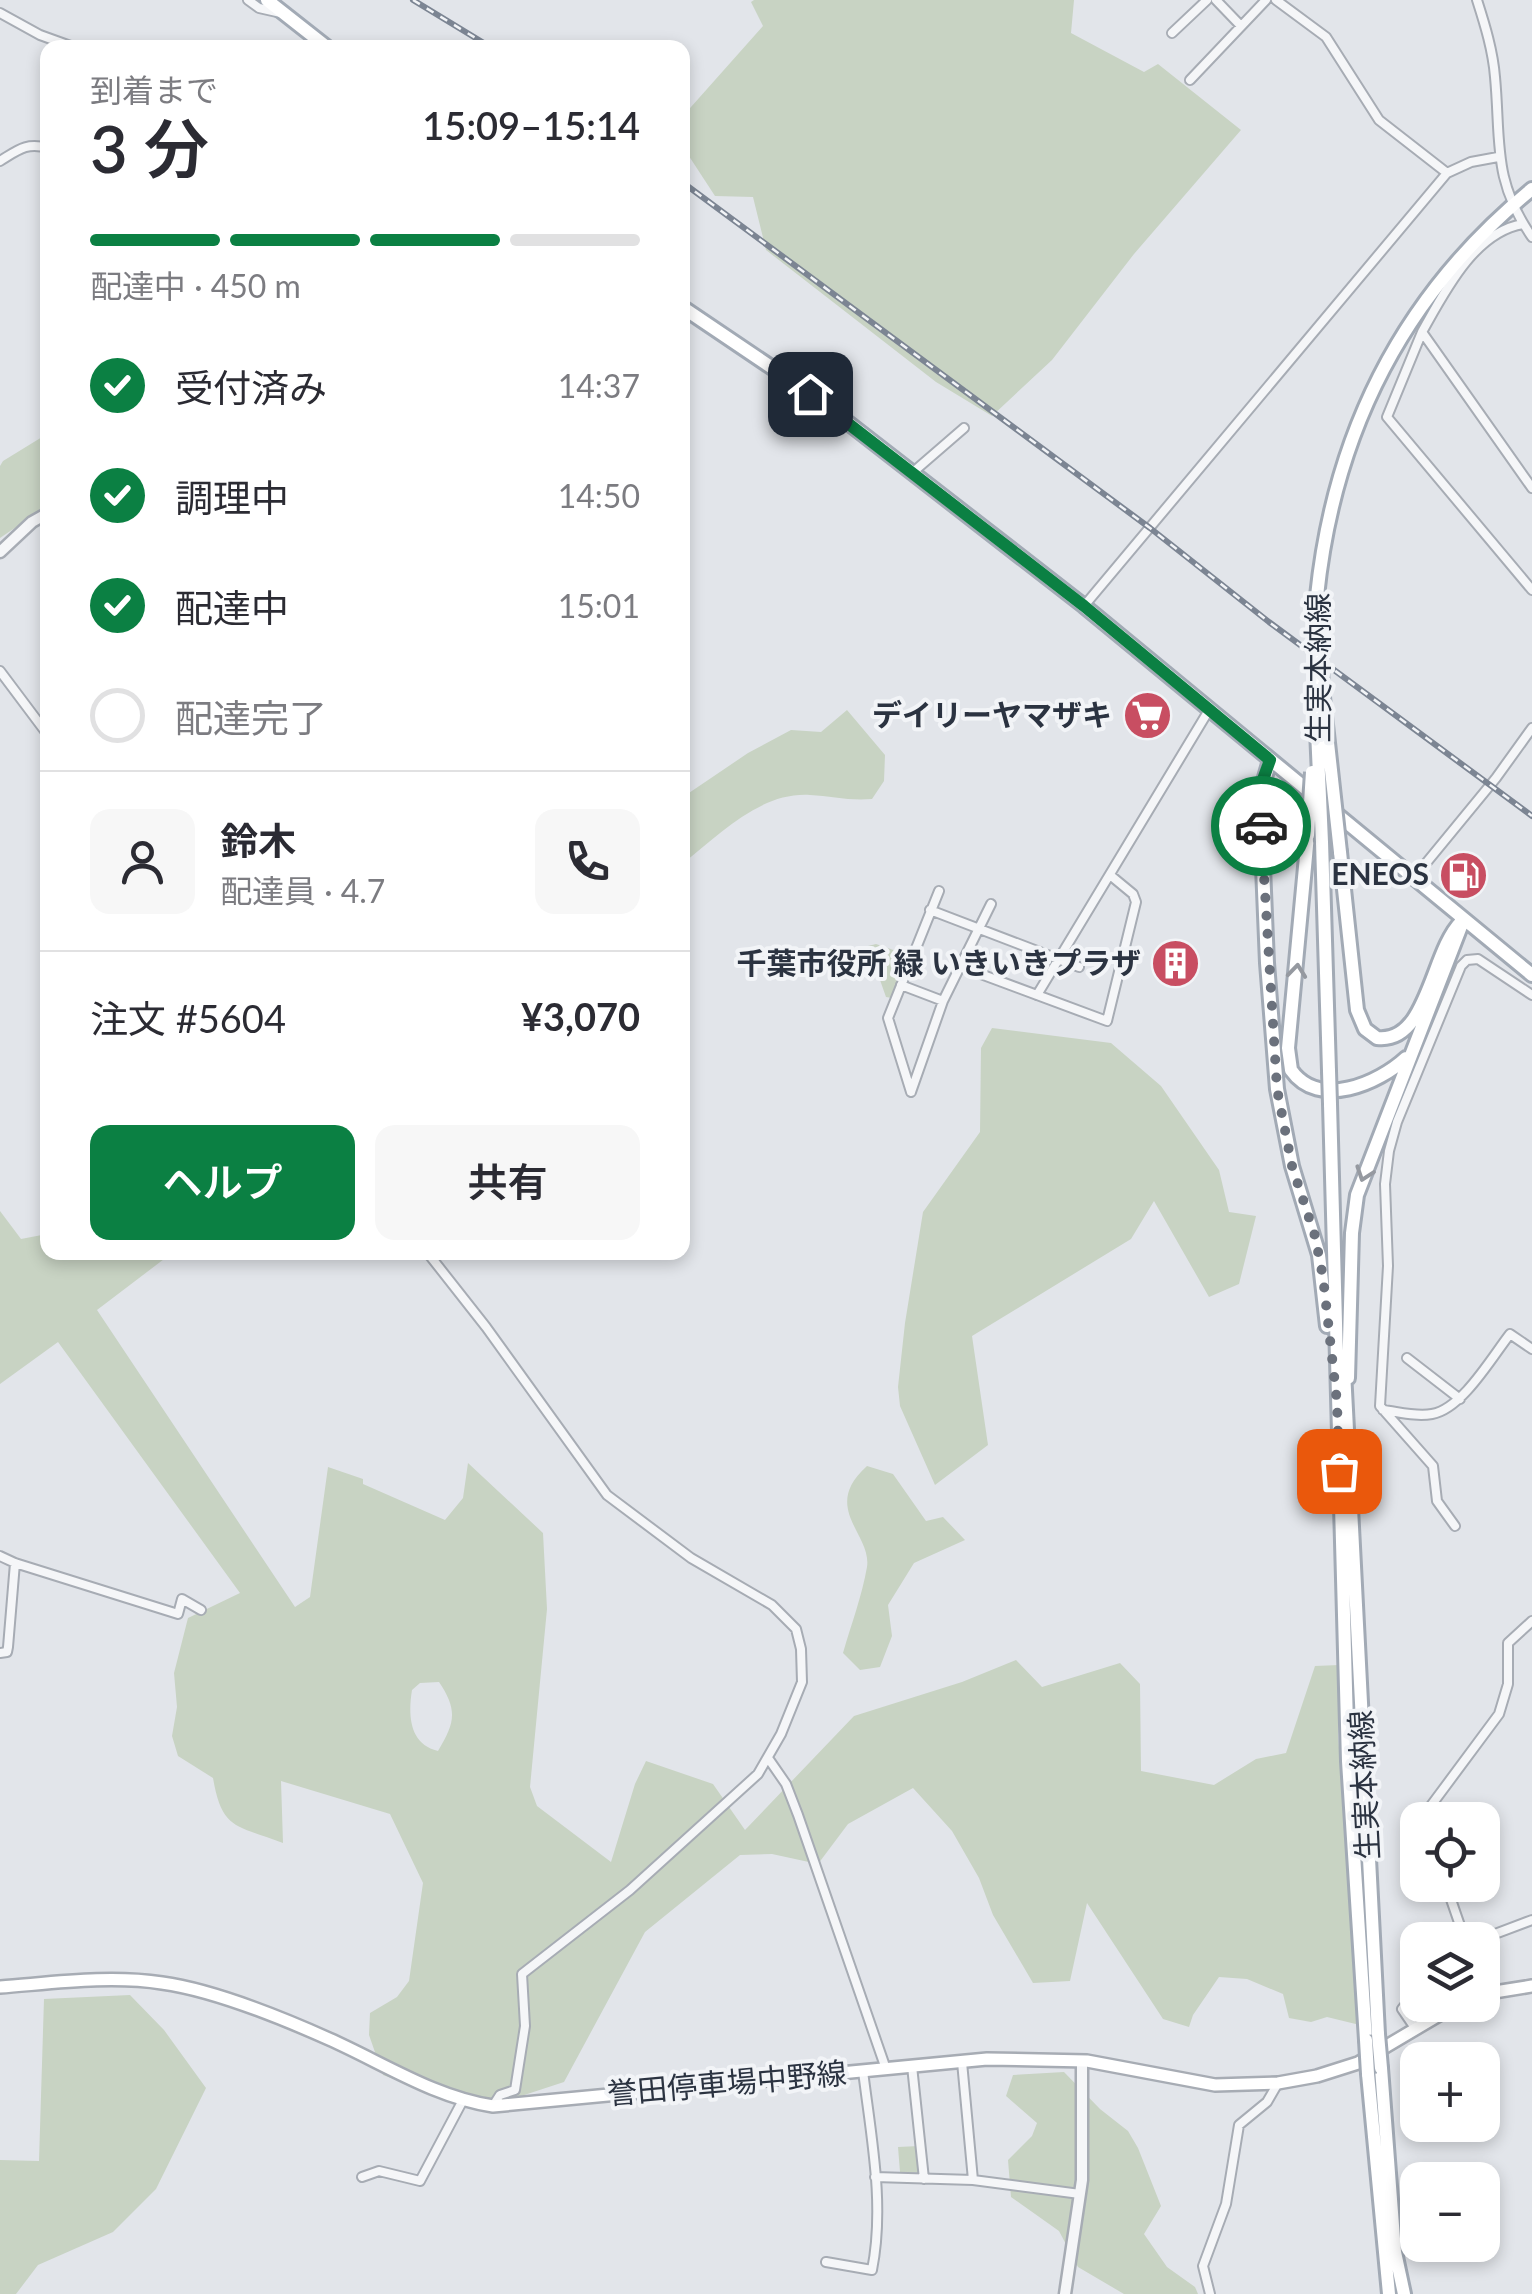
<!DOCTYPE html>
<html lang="ja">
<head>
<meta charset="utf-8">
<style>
	body { margin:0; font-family:Lato,"Noto Sans JP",sans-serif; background:#f7f7f7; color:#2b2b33; height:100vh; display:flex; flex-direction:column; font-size:38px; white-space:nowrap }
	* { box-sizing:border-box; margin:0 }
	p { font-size:32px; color:#7c7c81 }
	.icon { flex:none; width:55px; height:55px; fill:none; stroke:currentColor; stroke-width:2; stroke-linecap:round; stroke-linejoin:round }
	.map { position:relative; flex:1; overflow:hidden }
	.details { position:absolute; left:40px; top:40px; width:650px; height:1220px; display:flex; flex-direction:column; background:#fff; border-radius:20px; box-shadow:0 5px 15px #0003 }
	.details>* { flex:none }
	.fabs { position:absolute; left:1400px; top:1802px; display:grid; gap:20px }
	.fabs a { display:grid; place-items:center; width:100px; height:100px; border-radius:20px; background:#fff; box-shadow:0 5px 15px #0003; font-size:50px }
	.pin { position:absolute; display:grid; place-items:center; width:85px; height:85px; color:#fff; margin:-42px; border-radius:20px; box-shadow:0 5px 15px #0006 }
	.courier { position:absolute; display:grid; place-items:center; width:100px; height:100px; margin:-50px; border:8px solid #0b8043; border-radius:50%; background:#fff; color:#222; box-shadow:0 2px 12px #0007 }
	.overview em { font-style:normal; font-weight:600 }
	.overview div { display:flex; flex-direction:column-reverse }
	.overview { display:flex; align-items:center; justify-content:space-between; height:170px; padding:0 50px }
	h1 { font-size:65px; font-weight:600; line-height:75px }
	.bar { display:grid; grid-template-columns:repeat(4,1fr); gap:15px 10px; align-content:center; height:120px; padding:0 50px }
	.bar i { height:12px; border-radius:8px; background:#e1e1e2 }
	.bar .current { background:#0b8043 }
	.bar p { grid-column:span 4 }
	.line { display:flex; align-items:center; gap:25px; padding:0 50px; border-top:2px solid #e1e1e2 }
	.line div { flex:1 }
	.round { display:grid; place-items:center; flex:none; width:105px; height:105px; border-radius:20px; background:#f7f7f7 }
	ol { padding:0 50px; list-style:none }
	li { display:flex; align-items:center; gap:30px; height:110px }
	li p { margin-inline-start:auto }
	li .icon { padding:10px; border-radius:50%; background:#0b8043; color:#fff; stroke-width:4 }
	li:last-child { color:#7c7c81 }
	li i { width:55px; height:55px; border:5px solid #e1e1e2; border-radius:50% }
	.action { display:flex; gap:20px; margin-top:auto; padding:20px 50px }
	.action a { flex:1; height:115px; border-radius:20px; background:#0b8043; color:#fff; font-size:40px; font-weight:600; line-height:115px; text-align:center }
	.action a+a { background:#f7f7f7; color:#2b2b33 }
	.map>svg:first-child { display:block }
	.green { fill:#c8d3c3; fill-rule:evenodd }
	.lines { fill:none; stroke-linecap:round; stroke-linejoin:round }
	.minor-casing { stroke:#a7acb4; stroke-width:12 }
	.tertiary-casing { stroke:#a7acb4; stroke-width:15 }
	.secondary-casing { stroke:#a7acb4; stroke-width:16 }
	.primary-casing { stroke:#a2aab5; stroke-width:18 }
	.minor { stroke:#f5f6f8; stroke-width:8 }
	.tertiary { stroke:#f5f6f8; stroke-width:10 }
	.secondary { stroke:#fff; stroke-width:11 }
	.primary { stroke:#fff; stroke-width:12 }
	.rail-casing { stroke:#7c8593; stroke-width:6 }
	.rail { stroke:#f2f4f7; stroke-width:2.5; stroke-dasharray:8; stroke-linecap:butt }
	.primary-bridge-casing { stroke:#a2aab5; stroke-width:18; stroke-linecap:butt }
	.primary-bridge { stroke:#fff; stroke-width:12 }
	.oneway { stroke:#9599a0 }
	.done { stroke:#6b717c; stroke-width:10; stroke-dasharray:0 18 }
	.route { stroke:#0b8043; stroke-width:12 }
	.labels { text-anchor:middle; stroke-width:8; stroke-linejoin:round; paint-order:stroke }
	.street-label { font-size:30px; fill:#2b3341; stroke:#f2f4f7 }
	.poi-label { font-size:30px; font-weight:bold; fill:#2b3341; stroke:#f2f4f7; text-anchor:end }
</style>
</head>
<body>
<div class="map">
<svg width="1532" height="2294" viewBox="0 0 1532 2294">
	<rect width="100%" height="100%" fill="#e2e5ea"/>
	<path class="green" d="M 754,0 L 1074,0 L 1071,33 L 1144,72 L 1158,64 L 1241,130 L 1134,254 L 1052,360 L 992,416 L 936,382 L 766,250 L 753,197 L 715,196 L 683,147 L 683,116 L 763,26 L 751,2 Z
		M 47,434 L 47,506 L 0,538 L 0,466 L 3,461 Z
		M 847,710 L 885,755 L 884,781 L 872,799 C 849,801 831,796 810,795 C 759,792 720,835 683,863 L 683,797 L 748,753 L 791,730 L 821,732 Z
		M 876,944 L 908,955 L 892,998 L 886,997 L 868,946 Z
		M 992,1028 L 1111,1043 L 1161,1086 L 1219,1170 L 1229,1212 L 1256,1216 L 1239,1284 L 1209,1297 L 1154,1201 L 1131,1239 L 972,1336 L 988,1445 L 935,1485 L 900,1406 L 898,1387 L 905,1323 L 923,1212 L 980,1132 L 981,1048 Z
		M 0,1211 L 21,1239 L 47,1234 L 48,1252 L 172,1253 L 97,1310 L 295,1607 L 310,1597 L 328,1467 L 363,1479 L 363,1484 L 445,1520 L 463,1498 L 468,1463 L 543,1533 L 547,1609 L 530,1787 L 537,1806 L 611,1862 L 635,1784 L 646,1761 L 713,1784 L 745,1830 L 854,1716 L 962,1682 L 1016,1660 L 1042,1687 L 1120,1663 L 1140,1684 L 1141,1771 L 1214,1785 L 1256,1759 L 1286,1753 L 1315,1666 L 1339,1665 L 1338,1735 L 1354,1935 L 1376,1969 L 1380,2011 L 1368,2027 L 1327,2017 L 1311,2022 L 1289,2018 L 1283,1994 L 1247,1979 L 1219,1977 L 1193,2015 L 1189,2027 L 1163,2019 L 1087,1903 L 1070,1981 L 1033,1983 L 993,1915 L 979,1878 L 952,1831 L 913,1788 L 848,1824 L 818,1864 L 772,1854 L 740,1855 L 645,1932 L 564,2082 L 512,2099 L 442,2097 L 383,2075 L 369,2035 L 370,2013 L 397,1997 L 409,1981 L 423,1883 L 390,1814 L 281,1781 L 283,1843 C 237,1825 222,1831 213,1778 L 178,1756 L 172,1736 L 177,1707 L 174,1673 L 188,1618 L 240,1593 L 58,1342 L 0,1384 ZM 439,1682 C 458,1710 455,1723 438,1751 C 409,1744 408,1715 412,1690 L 420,1683 Z
		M 867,1466 L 893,1474 L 926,1521 L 943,1517 L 965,1540 L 914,1563 L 888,1605 L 892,1636 L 880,1667 L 860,1670 L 843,1653 C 851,1625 862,1596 867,1567 C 872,1534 820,1508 867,1466 Z
		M 130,1995 L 164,2030 L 206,2088 L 156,2189 L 113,2232 L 38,2265 L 16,2294 L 0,2294 L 0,2160 L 39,2161 L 44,1999 Z
		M 1064,2072 L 1100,2109 L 1128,2131 L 1138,2148 L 1161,2206 L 1144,2234 L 1167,2267 L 1195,2287 L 1198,2294 L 1124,2294 L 1078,2267 L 1059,2231 L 1011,2197 L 1008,2160 L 1032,2136 L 1037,2123 L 1006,2096 L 1013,2075 Z
		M 919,2146 L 921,2173 L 900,2172 L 898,2147 Z"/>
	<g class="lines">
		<defs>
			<path id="minor" d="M 248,0 L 259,8 L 281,13
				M 1216,0 L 1241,26
				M 1276,0 L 1326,37 L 1379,120 L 1447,173
				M 1477,0 C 1485,25 1493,51 1495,77 C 1501,141 1492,180 1532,237
				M 0,13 L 40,35 L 76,48
				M 1172,33 L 1207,0
				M 1190,80 L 1266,0
				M 0,161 C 18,150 26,142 48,148
				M 1523,224 C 1474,232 1444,293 1422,332 L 1532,488
				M 1422,332 L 1387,417 L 1532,590
				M 912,473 L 964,428
				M 1084,606 L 1447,173 L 1471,162 L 1498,157
				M 0,671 L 48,735
				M 1413,879 L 1496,778 L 1532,728
				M 930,910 L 1079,967
				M 959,966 L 1107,1021 L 1136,902 L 1133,894 L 1110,875
				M 901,985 L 943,1001
				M 1037,995 L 1209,710
				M 911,1092 L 888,1018 L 939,891
				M 911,1092 L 943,1001 L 991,904
				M 427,1252 L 486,1327 L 607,1495 L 691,1558 L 772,1605 L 796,1629 L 801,1649 L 802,1682 L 781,1734 L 758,1774 L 630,1890 L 522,1974 L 525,2026 L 515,2090 L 500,2095 L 493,2106
				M 1407,1358 L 1460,1399
				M 1383,1410 C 1399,1412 1416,1417 1432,1414 C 1462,1409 1492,1357 1510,1334 L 1532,1349
				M 1455,1526 L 1437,1501 L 1433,1466 L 1380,1406 L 1388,1266 L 1385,1184 L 1389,1151 L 1397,1122 L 1461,966 L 1467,960 L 1478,959 L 1532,995
				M 0,1556 L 15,1563 L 178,1614 L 182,1599 L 201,1610
				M 0,1653 L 7,1652 L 8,1647 L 15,1563
				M 768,1758 L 786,1784 L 798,1815 L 886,2069
				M 1429,1820 L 1427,1811 L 1499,1714 L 1508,1684 L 1508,1643 L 1532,1621
				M 1446,1885 L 1465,1940
				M 1479,1940 L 1532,1920
				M 1415,2028 L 1402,2009 L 1418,1989
				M 962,2062 L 973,2180
				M 912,2066 L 924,2179
				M 362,2177 L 379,2171 L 420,2181 L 463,2100
				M 875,2177 L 973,2180 L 1080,2194
				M 826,2262 L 872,2270 C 885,2205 871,2136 863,2071
				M 1210,2294 L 1203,2266 L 1226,2204 L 1239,2125 L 1267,2102 L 1278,2083"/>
			<path id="tertiary" d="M 0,552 L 32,522 L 48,513
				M 1065,2294 L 1082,2180 L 1082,2061"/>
			<path id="secondary" d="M 0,1987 C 53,1983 109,1975 162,1983 C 213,1990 282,2018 329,2039 C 383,2063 434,2097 493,2106 L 987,2059 L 1087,2061 L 1215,2085 L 1278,2083 L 1317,2076 L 1358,2063 L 1456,2005
				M 1482,1994 L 1532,1986"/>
			<path id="primary" d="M 267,0 L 328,48
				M 682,307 L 811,394 L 1084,606 L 1532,975
				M 1317,596 C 1334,431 1404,294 1532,189
				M 1270,760 L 1260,795 L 1267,963 L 1277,1089 L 1292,1166 L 1319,1255 L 1327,1326
				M 1308,835 L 1288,1048 L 1291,1070 C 1319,1110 1379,1083 1406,1058
				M 1322,842 L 1329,1071
				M 1340,852 L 1357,1010 L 1365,1029 L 1377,1038 C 1428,1044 1431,952 1461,922
				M 1330,1104 L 1348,1761 L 1366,2040
				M 1344,1371 L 1378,2034
				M 1348,1378 L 1352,1233 L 1357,1195 L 1463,921
				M 1381,2068 L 1395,2252 L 1404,2294
				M 1368,2074 L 1389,2294"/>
		</defs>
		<use href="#minor" class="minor-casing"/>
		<use href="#tertiary" class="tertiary-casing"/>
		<use href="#secondary" class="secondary-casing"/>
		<use href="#primary" class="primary-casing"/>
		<use href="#minor" class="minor"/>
		<use href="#tertiary" class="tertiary"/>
		<use href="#secondary" class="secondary"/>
		<use href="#primary" class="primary"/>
		<defs>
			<path id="rail" d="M 413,0 L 492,48
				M 682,182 L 1150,528 L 1269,622 L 1532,816"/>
		</defs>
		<use href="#rail" class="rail-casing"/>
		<use href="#rail" class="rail"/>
		<defs>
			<path id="primary-bridge" d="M 1317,596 L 1322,688 L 1340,852
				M 1316,708 L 1322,842
				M 1308,835 L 1312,772
				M 1329,1071 L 1330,1104
				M 1378,2034 L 1381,2068
				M 1366,2040 L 1368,2074"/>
		</defs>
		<use href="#primary-bridge" class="primary-bridge-casing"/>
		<use href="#primary-bridge" class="primary-bridge"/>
	</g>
	<defs><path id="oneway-chevron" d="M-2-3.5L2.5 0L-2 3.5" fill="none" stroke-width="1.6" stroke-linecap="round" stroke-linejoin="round" transform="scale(2.5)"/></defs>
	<g class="oneway">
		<use href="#oneway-chevron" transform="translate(1297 971) rotate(-84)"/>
		<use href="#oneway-chevron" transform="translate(1364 1174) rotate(109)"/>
	</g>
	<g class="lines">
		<path class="done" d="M 1261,826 L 1277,1089 L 1292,1166 L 1315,1236 L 1323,1277 L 1337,1402 L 1339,1471"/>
		<path class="route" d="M 810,394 L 1084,606 L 1270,760 L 1261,785 L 1261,826"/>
	</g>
	<defs>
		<symbol id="supermarket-disc" viewBox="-11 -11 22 22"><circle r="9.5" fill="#c84e62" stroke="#f2f4f7"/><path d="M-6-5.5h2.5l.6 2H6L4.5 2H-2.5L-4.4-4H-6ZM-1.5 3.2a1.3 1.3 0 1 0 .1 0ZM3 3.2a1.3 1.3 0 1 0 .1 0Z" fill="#fff"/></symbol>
		<symbol id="fuel-disc" viewBox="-11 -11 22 22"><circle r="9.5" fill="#c84e62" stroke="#f2f4f7"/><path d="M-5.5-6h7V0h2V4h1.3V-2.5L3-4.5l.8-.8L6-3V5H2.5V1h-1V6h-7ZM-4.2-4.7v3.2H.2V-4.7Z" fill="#fff"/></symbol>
		<symbol id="building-disc" viewBox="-11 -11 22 22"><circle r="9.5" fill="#c84e62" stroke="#f2f4f7"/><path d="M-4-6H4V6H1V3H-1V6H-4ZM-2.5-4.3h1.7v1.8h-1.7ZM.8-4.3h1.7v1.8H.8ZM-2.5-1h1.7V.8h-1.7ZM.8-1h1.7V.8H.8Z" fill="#fff"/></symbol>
	</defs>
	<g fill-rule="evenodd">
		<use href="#supermarket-disc" x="1120" y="688" width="55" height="55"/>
		<use href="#fuel-disc" x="1436" y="848" width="55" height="55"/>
		<use href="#building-disc" x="1148" y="936" width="55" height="55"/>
	</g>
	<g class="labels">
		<g class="street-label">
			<text transform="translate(1319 668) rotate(-90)" y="10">生実本納線</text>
			<text transform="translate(1365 1785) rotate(-93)" y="10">生実本納線</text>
			<text transform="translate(727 2084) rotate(-5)" y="10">誉田停車場中野線</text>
		</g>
		<g class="poi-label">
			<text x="1112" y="726">デイリーヤマザキ</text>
			<text x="1429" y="885">ENEOS</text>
			<text x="1141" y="974">千葉市役所 緑 いきいきプラザ</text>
		</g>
	</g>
</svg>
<div class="fabs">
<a><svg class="icon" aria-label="locate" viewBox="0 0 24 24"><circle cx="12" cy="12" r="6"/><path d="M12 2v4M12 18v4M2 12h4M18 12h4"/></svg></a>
<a><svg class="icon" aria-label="layers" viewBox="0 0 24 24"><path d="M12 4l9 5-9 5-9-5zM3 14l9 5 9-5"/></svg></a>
<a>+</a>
<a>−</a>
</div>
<div class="pin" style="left:1339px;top:1471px;background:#ea580c"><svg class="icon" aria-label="bag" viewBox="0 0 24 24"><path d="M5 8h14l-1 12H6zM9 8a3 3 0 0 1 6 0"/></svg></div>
<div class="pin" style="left:810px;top:394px;background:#1f2937"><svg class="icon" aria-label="home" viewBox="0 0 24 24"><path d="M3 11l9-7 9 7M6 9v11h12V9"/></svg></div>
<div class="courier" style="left:1261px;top:826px"><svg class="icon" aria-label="car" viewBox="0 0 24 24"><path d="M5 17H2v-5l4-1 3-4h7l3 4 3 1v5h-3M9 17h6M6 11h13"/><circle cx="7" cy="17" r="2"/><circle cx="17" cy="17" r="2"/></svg></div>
<section class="details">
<div class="overview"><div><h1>3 分</h1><p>到着まで</p></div><em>15:09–15:14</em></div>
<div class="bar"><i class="current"></i><i class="current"></i><i class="current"></i><i></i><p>配達中 · 450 m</p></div>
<ol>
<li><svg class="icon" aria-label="check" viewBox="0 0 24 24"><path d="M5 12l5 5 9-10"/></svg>受付済み<p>14:37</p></li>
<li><svg class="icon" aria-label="check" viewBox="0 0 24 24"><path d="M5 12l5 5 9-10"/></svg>調理中<p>14:50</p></li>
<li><svg class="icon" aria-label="check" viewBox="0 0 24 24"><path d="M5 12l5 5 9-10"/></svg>配達中<p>15:01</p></li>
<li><i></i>配達完了</li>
</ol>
<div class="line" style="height:180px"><a class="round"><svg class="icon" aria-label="person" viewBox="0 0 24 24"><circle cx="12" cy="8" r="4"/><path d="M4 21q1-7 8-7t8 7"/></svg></a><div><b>鈴木</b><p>配達員 · 4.7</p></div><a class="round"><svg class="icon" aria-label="phone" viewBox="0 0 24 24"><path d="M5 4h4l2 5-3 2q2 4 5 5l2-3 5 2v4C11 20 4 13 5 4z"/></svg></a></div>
<div class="line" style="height:130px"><div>注文 #5604</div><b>¥3,070</b></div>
<div class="action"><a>ヘルプ</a><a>共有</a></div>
</section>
</div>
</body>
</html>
